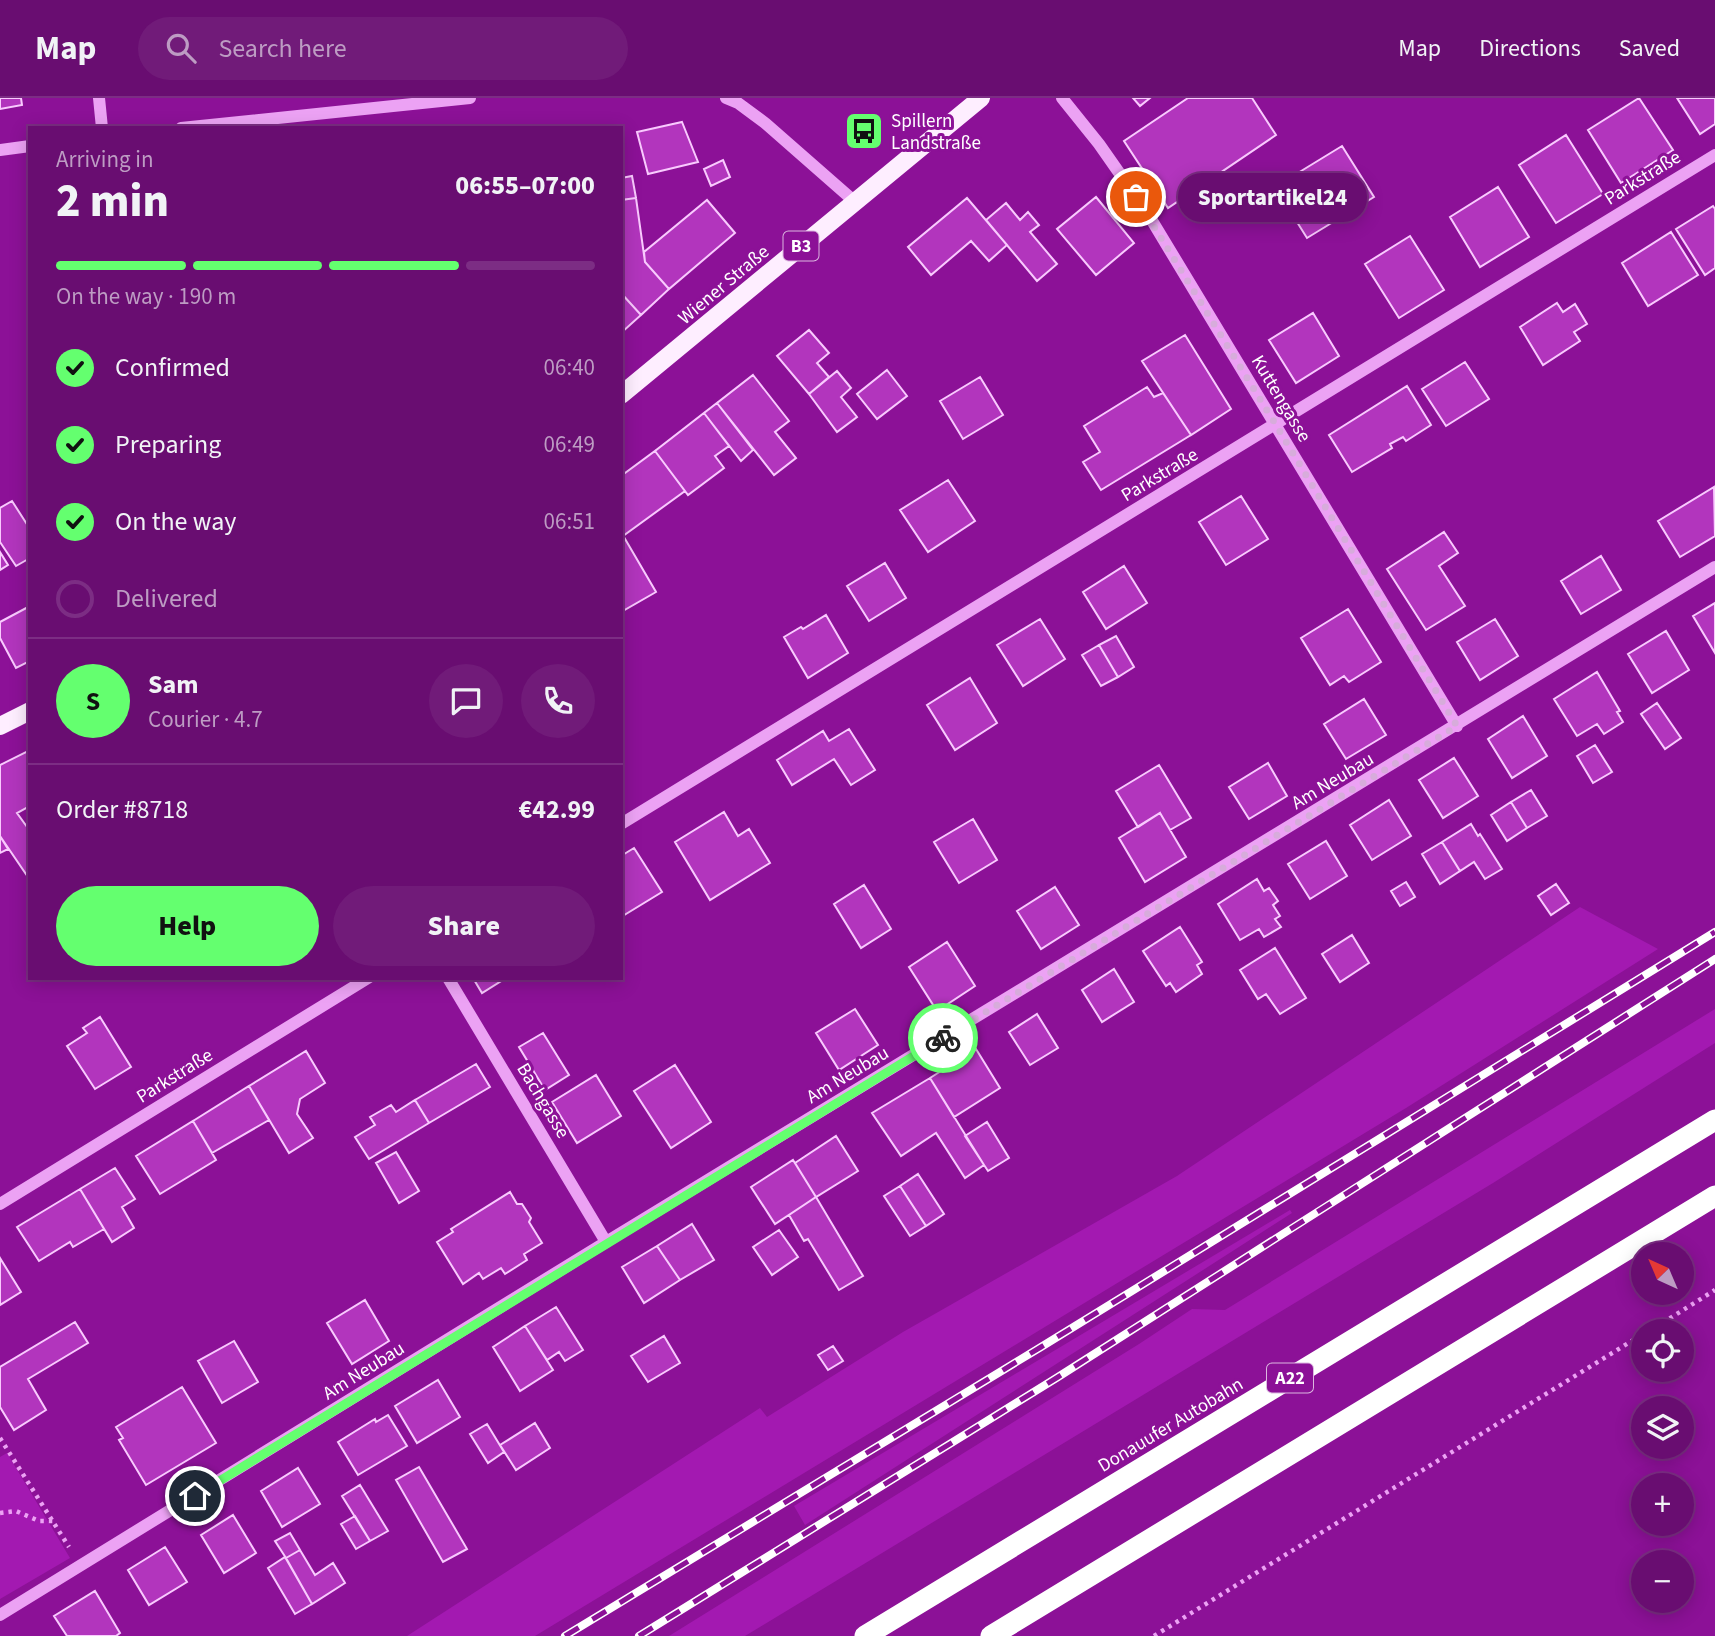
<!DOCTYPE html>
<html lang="en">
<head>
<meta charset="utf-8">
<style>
	body { margin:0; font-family:"Source Sans 3",sans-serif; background:#711b79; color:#f1f3f6; height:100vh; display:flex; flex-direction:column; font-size:26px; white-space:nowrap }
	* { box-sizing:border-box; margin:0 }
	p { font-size:23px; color:#bd9cc3 }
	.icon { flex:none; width:38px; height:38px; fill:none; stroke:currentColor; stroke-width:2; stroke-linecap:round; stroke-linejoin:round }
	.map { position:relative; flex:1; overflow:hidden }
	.sheet { position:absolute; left:28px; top:28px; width:595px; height:854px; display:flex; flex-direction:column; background:#690d71; border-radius:0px; box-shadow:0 4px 18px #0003,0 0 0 2px #7c2d84 }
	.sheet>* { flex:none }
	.needle { width:46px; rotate:316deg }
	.fabs { position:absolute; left:1631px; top:1144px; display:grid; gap:14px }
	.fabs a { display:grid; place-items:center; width:63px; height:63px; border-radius:50%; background:#690d71; box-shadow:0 4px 18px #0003,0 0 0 2px #7c2d84; font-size:35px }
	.pin { position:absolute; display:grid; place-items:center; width:60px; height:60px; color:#fff; margin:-30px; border:4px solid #fff; border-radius:50%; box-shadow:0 2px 7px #0007 }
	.courier { position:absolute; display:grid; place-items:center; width:70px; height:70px; margin:-35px; border:5px solid #64ff6f; border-radius:50%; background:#fff; color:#222; box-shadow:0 2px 9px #0007 }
	.bubble { position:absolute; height:49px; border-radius:24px; background:#690d71; box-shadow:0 4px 18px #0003,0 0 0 2px #7c2d84; font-size:23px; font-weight:800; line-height:49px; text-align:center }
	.head em { font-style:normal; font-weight:800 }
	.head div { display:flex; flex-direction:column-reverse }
	.head { display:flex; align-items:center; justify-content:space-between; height:119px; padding:0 28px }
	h1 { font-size:46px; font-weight:800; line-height:52px }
	.bar { display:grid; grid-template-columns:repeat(4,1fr); gap:10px 7px; align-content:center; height:84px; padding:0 28px }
	.bar i { height:9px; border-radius:5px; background:#7c2d84 }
	.bar .on { background:#64ff6f }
	.bar p { grid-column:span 4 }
	.line { display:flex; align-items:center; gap:18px; padding:0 28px; border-top:2px solid #7c2d84 }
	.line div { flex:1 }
	.round { display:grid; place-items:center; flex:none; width:74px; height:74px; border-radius:37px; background:#711b79 }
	ol { padding:0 28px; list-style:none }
	li { display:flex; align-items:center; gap:21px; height:77px }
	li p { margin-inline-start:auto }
	li .icon { padding:7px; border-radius:50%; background:#64ff6f; color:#111; stroke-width:4 }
	li:last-child { color:#bd9cc3 }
	li i { width:38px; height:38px; border:4px solid #7c2d84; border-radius:50% }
	.action { display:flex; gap:14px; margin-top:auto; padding:14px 28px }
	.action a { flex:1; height:80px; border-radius:42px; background:#64ff6f; color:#111; font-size:28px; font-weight:800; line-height:80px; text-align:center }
	.action a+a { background:#711b79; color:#f1f3f6 }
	header { display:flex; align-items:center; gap:42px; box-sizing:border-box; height:98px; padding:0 35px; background:#690d71; border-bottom:2px solid #7c2d84 }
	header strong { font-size:33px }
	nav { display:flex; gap:38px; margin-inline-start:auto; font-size:24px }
	.search { width:490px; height:63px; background:#711b79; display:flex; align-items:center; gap:18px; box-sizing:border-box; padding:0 24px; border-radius:38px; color:#bd9cc3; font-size:26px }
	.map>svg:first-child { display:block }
	.green { fill:#a319b1 }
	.building { fill:#b235bd; stroke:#f9cafe; stroke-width:2 }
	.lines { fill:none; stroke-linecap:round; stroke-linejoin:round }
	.path { stroke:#eca2f4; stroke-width:4.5; stroke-dasharray:3.5 5; stroke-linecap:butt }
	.minor { stroke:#eca2f4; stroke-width:12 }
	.major { stroke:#feeeff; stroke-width:18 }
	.highway { stroke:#fff; stroke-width:21 }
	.rail-casing { stroke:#fff; stroke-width:8 }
	.rail { stroke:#8c1197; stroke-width:5; stroke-dasharray:16; stroke-linecap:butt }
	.done { stroke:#d7acdb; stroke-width:7; stroke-dasharray:0 12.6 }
	.route { stroke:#64ff6f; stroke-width:9 }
	.labels { text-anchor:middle; stroke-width:6; stroke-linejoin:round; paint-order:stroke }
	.shield { fill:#8c1197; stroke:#dcb8e0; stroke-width:2 }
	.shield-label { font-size:18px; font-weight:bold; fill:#fff }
	.poi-label { font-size:19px; fill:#fff; stroke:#8c1197; text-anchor:start }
	.street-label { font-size:19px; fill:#fff; stroke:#8c1197 }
</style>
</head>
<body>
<header>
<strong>Map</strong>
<div class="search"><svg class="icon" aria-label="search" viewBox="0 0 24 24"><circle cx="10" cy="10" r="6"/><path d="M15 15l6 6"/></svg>Search here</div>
<nav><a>Map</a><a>Directions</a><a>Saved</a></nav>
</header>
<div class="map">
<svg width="1715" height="1538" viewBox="0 0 1715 1538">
	<rect width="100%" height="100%" fill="#8c1197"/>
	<path class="green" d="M 1580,809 L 1658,851 L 1406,1010 L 535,1538 L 407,1538 L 760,1310 L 767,1319 L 903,1234 L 1177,1078 Z
		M 1715,911 L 1715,945 L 1493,1085 L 745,1538 L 669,1538 L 1139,1246 L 1192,1211 L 1225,1212 Z
		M 1290,1112 L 1292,1115 L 805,1427 L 794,1408 Z
		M 7,1355 L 70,1460 L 0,1501 L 0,1359 Z"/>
	<path class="building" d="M 0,0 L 21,0 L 22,7 L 0,11 Z
		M 1133,0 L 1150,0 L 1140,8 Z
		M 1188,0 L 1252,0 L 1276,37 L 1168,110 L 1124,43 Z
		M 1639,0 L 1673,52 L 1621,85 L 1588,32 Z
		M 1677,0 L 1715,0 L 1715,26 L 1700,36 Z
		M 682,24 L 698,64 L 648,76 L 637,34 Z
		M 1566,37 L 1603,96 L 1556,125 L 1519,67 Z
		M 1342,48 L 1374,99 L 1307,140 L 1275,89 Z
		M 723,62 L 730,79 L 711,88 L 704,71 Z
		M 632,78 L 636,100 L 621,102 L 621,80 Z
		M 1498,89 L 1529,139 L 1480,169 L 1450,119 Z
		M 1096,99 L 1134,145 L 1096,177 L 1057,131 Z
		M 636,100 L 645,164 L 669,191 L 641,217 L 621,195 L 621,102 Z
		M 967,100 L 1007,147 L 989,163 L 971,143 L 931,177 L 908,149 Z
		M 707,102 L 735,135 L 669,191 L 645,164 L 644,154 Z
		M 1006,105 L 1020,122 L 1028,114 L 1039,127 L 1030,134 L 1057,166 L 1037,183 L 986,122 Z
		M 1713,108 L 1715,111 L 1715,170 L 1705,177 L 1676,131 Z
		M 1671,134 L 1698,177 L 1648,208 L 1622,165 Z
		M 1410,138 L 1444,192 L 1399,220 L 1365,166 Z
		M 621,195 L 641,217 L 621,235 Z
		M 1557,205 L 1563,214 L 1575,206 L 1587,226 L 1574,234 L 1580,243 L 1543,267 L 1520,229 Z
		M 1313,215 L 1339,258 L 1296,285 L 1269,242 Z
		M 809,232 L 829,255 L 817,265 L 829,279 L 809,296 L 777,258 Z
		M 1185,237 L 1231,311 L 1191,337 L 1142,263 Z
		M 1465,264 L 1489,301 L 1446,328 L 1422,291 Z
		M 887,272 L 907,298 L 877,321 L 857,296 Z
		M 837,273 L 851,290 L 841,299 L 857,319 L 837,334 L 809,296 Z
		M 753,277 L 789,323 L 775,334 L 796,360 L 774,377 L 717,305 Z
		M 980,279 L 1003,317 L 963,341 L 940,303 Z
		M 1407,288 L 1431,327 L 1406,343 L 1403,339 L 1390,346 L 1392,350 L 1352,374 L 1329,337 Z
		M 1147,289 L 1154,299 L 1163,295 L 1191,337 L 1101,392 L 1083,364 L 1100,354 L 1084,328 Z
		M 717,305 L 753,352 L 741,363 L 704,315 Z
		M 704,315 L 729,348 L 715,358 L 724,370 L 688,397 L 655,353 Z
		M 655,353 L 685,393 L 623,438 L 621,434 L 621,378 Z
		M 948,382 L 975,423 L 928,454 L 900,412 Z
		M 1714,389 L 1715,438 L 1680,459 L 1658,423 Z
		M 1241,398 L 1268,441 L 1226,467 L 1199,424 Z
		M 12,403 L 30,431 L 30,460 L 16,468 L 0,444 L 0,410 Z
		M 621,434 L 656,494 L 621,514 Z
		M 1444,434 L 1458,455 L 1439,468 L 1465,508 L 1426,532 L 1387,471 Z
		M 0,454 L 8,467 L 0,472 Z
		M 1601,458 L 1621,492 L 1581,516 L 1561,483 Z
		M 885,465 L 906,500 L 869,523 L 847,488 Z
		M 1124,468 L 1147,505 L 1106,531 L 1083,494 Z
		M 1715,505 L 1715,555 L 1693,518 Z
		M 30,508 L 30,563 L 16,570 L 0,540 L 0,524 Z
		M 1348,511 L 1381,564 L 1349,584 L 1344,578 L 1330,587 L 1301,540 Z
		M 826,517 L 848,555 L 808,580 L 784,539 L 801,529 L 803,531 Z
		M 1040,521 L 1065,561 L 1023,588 L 997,547 Z
		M 1495,521 L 1518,558 L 1480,582 L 1457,544 Z
		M 1666,533 L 1689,572 L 1652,595 L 1628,556 Z
		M 1116,538 L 1134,569 L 1118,579 L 1099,547 Z
		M 1099,547 L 1118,579 L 1101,588 L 1082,557 Z
		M 1597,574 L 1620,613 L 1617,614 L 1623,624 L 1604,636 L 1597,626 L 1577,638 L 1554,601 Z
		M 970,580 L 997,625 L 955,652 L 927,607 Z
		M 1364,601 L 1386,637 L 1346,661 L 1324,626 Z
		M 1657,605 L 1681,640 L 1665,651 L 1641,616 Z
		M 1523,618 L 1547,658 L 1512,680 L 1488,641 Z
		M 849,631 L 875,672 L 851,687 L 834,661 L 792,687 L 777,662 L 823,633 L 829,643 Z
		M 1595,647 L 1612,674 L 1593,685 L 1577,658 Z
		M 30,652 L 30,708 L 17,715 L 30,733 L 30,782 L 0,738 L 0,667 Z
		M 1454,660 L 1478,698 L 1443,720 L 1419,682 Z
		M 1268,665 L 1287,698 L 1249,721 L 1229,689 Z
		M 1159,667 L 1191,720 L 1170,732 L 1160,715 L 1138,729 L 1116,693 Z
		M 1531,692 L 1547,718 L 1527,730 L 1511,704 Z
		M 1389,702 L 1411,738 L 1372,762 L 1350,727 Z
		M 1511,704 L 1527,730 L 1507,743 L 1491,717 Z
		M 724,714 L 738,738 L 749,731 L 770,765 L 710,802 L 675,744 Z
		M 1160,715 L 1186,759 L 1145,784 L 1119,740 Z
		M 973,721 L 997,762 L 959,785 L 934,744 Z
		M 1471,726 L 1478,738 L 1480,736 L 1502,771 L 1485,781 L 1474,764 L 1460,773 L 1442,744 Z
		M 0,738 L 8,751 L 0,755 Z
		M 1326,743 L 1347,778 L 1310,801 L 1288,766 Z
		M 1442,744 L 1460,773 L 1440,786 L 1422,756 Z
		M 634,750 L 662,794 L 621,819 L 621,758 Z
		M 1257,781 L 1264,793 L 1269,790 L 1278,803 L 1273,807 L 1280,818 L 1275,821 L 1281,829 L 1264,839 L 1259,831 L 1240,842 L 1218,806 Z
		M 1406,784 L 1415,799 L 1400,808 L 1391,793 Z
		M 1556,786 L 1569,805 L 1551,817 L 1538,798 Z
		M 864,787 L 891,831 L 861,850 L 834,806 Z
		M 1055,789 L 1079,827 L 1041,851 L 1017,813 Z
		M 1180,829 L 1202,864 L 1197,867 L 1202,876 L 1176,894 L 1170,885 L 1166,888 L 1143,853 Z
		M 1352,837 L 1369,865 L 1340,884 L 1322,856 Z
		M 947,844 L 975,888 L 937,913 L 909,869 Z
		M 1275,850 L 1306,900 L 1280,916 L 1266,896 L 1258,901 L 1240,872 Z
		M 1114,871 L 1134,904 L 1102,924 L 1082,892 Z
		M 473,880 L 506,880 L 482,895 Z
		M 855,911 L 878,947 L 839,972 L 816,935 Z
		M 1037,916 L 1058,950 L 1030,967 L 1009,934 Z
		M 100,919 L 131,969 L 95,991 L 67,948 L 87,935 L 83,930 Z
		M 543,935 L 569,977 L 545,992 L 519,949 Z
		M 976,951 L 1000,990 L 954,1019 L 930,980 Z
		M 306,953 L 325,985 L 300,1001 L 297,1016 L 313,1040 L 289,1055 L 249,988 Z
		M 476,966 L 490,989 L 429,1025 L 415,1002 Z
		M 675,967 L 711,1024 L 671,1050 L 634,993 Z
		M 596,977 L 621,1018 L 577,1045 L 552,1004 Z
		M 930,980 L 984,1067 L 965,1080 L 936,1035 L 901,1058 L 872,1015 Z
		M 249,988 L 269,1022 L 212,1055 L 193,1023 Z
		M 415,1002 L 429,1025 L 369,1061 L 355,1039 L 375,1027 L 370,1019 L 391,1007 L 396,1014 Z
		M 193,1023 L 216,1062 L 160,1096 L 136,1058 Z
		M 987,1024 L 1009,1060 L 988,1073 L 965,1038 Z
		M 836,1038 L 858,1073 L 816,1099 L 795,1065 Z
		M 396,1054 L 419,1093 L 399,1105 L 376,1065 Z
		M 793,1062 L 816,1099 L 775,1126 L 751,1089 Z
		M 115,1070 L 135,1101 L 122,1109 L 134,1130 L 112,1144 L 80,1091 Z
		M 918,1076 L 944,1116 L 926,1128 L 900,1088 Z
		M 900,1088 L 926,1128 L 910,1138 L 884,1098 Z
		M 80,1091 L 104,1131 L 73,1149 L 70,1144 L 39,1163 L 17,1129 Z
		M 510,1094 L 517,1106 L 522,1106 L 531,1120 L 529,1124 L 542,1145 L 524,1156 L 527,1162 L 505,1176 L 501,1170 L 483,1181 L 479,1175 L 463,1186 L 437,1144 L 453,1134 L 451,1131 Z
		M 816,1099 L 863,1178 L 839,1192 L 808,1141 L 804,1143 L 789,1117 Z
		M 692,1126 L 714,1162 L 680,1182 L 657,1148 Z
		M 779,1132 L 798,1159 L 772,1177 L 753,1149 Z
		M 657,1148 L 680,1182 L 644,1205 L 622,1169 Z
		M 0,1160 L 21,1194 L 0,1207 Z
		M 365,1202 L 389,1243 L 352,1266 L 327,1225 Z
		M 556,1209 L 583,1252 L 565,1263 L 559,1254 L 547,1262 L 525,1228 Z
		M 75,1224 L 88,1245 L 28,1281 L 46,1312 L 14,1332 L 0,1309 L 0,1269 Z
		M 525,1228 L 553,1272 L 520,1293 L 493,1249 Z
		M 664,1238 L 680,1265 L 648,1284 L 631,1258 Z
		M 234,1243 L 258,1284 L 222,1305 L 198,1263 Z
		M 833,1248 L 843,1263 L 828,1272 L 818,1257 Z
		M 438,1282 L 460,1319 L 417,1345 L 395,1308 Z
		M 182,1289 L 216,1345 L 146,1387 L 119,1342 L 123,1340 L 116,1329 Z
		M 388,1317 L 407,1348 L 358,1377 L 338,1344 L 375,1321 L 376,1324 Z
		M 535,1325 L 550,1350 L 516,1372 L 500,1347 Z
		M 487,1326 L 504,1354 L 488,1365 L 470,1336 Z
		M 419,1369 L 467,1451 L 443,1464 L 396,1382 Z
		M 298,1370 L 320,1406 L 282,1429 L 261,1393 Z
		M 360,1387 L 388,1433 L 370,1443 L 342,1398 Z
		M 233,1417 L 256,1455 L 224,1475 L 201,1437 Z
		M 355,1418 L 370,1443 L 356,1451 L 341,1426 Z
		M 290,1435 L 300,1452 L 286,1460 L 275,1443 Z
		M 165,1449 L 187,1484 L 149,1507 L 128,1472 Z
		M 300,1452 L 315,1477 L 333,1465 L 345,1485 L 312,1506 L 286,1460 Z
		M 285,1459 L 312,1506 L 295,1516 L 268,1470 Z
		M 95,1493 L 120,1535 L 116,1538 L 67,1538 L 54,1518 Z"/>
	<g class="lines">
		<path class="path" d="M 1648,1234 L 1715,1192
			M 0,1340 L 69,1449
			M 0,1415 L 16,1413 L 39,1423 L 53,1423
			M 1154,1538 L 1643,1236"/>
		<path class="minor" d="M 99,0 L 102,30
			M 726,0 L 738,5 L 765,25 L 854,103
			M 1062,0 L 1099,46 L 1148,116 L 1457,628
			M 181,30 L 470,0
			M 0,52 L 30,48
			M 621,726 L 1715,57
			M 448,880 L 606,1144
			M 0,1106 L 368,880
			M 0,1517 L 606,1144 L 1715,469"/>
		<path class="major" d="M 621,297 L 981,0
			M 0,628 L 30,613"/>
		<path class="highway" d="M 865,1538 L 1715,1022
			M 991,1538 L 1715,1098"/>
		<defs>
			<path id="rail" d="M 565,1538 L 1041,1249 L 1715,834
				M 639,1538 L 1058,1279 L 1715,861"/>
		</defs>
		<use href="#rail" class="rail-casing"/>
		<use href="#rail" class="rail"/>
	</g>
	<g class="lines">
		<path class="done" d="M 943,940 L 1457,628 L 1276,327 L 1136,99"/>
		<path class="route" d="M 195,1398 L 943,940"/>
	</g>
	<defs>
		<symbol id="bus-square" viewBox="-11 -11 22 22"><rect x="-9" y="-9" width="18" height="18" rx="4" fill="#64ff6f" stroke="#8c1197"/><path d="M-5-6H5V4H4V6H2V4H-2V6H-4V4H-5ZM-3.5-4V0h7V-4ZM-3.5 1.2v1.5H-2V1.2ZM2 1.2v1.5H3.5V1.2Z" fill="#111"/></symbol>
	</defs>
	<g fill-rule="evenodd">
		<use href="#bus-square" x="842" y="11" width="44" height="44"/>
	</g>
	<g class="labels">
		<g class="shield">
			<rect x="783.5" y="133.5" width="35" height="29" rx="5"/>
			<rect x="1267" y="1265.5" width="46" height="29" rx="5"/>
		</g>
		<g class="shield-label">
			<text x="801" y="154">B3</text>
			<text x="1290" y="1286">A22</text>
		</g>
		<g class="poi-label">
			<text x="891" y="29">Spillern<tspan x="891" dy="22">Landstraße</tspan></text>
		</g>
		<g class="street-label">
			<text transform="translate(1642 79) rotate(-32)" y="7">Parkstraße</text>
			<text transform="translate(723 186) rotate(-40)" y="7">Wiener Straße</text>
			<text transform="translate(1282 300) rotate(59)" y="7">Kuttengasse</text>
			<text transform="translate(1159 376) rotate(-31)" y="7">Parkstraße</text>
			<text transform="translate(1332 682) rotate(-31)" y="7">Am Neubau</text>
			<text transform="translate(847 976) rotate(-31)" y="7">Am Neubau</text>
			<text transform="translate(174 977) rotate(-32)" y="7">Parkstraße</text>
			<text transform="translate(544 1002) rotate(59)" y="7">Bachgasse</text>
			<text transform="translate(363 1272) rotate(-32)" y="7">Am Neubau</text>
			<text transform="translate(1170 1326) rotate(-31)" y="7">Donauufer Autobahn</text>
		</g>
	</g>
</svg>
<div class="fabs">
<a><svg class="needle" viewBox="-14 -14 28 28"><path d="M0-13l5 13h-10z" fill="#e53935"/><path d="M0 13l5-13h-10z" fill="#bd9cc3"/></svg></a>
<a><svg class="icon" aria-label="locate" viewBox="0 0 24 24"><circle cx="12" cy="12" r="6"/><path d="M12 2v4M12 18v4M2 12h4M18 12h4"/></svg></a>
<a><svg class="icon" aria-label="layers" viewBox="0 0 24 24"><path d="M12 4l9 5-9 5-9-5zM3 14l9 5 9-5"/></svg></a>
<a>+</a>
<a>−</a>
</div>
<div class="pin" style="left:1136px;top:99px;background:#ea580c"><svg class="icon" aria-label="bag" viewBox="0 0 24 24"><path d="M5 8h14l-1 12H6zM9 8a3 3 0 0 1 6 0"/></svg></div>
<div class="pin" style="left:195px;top:1398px;background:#1f2937"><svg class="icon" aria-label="home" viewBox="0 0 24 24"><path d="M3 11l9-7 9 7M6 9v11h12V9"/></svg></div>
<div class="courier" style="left:943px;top:940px"><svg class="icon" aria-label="bike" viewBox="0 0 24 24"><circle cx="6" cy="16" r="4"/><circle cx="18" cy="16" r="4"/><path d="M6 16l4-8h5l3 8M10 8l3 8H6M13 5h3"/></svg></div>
<div class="bubble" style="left:1178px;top:75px;width:189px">Sportartikel24</div>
<section class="sheet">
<div class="head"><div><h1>2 min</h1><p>Arriving in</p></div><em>06:55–07:00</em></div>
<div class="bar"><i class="on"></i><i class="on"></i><i class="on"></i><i></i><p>On the way · 190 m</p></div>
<ol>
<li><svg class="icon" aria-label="check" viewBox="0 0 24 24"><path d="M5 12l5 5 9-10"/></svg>Confirmed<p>06:40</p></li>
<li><svg class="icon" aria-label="check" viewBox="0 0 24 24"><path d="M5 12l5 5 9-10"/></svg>Preparing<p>06:49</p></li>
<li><svg class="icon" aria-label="check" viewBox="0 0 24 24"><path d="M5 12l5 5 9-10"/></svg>On the way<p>06:51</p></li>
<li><i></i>Delivered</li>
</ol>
<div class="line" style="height:126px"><b class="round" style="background:#64ff6f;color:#111">S</b><div><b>Sam</b><p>Courier · 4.7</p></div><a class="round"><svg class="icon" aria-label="chat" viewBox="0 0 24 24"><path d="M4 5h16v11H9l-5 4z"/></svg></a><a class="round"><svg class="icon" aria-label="phone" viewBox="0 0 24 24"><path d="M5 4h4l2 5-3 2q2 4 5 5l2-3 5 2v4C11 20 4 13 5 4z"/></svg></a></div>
<div class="line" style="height:91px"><div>Order #8718</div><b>€42.99</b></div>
<div class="action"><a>Help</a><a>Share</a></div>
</section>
</div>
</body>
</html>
